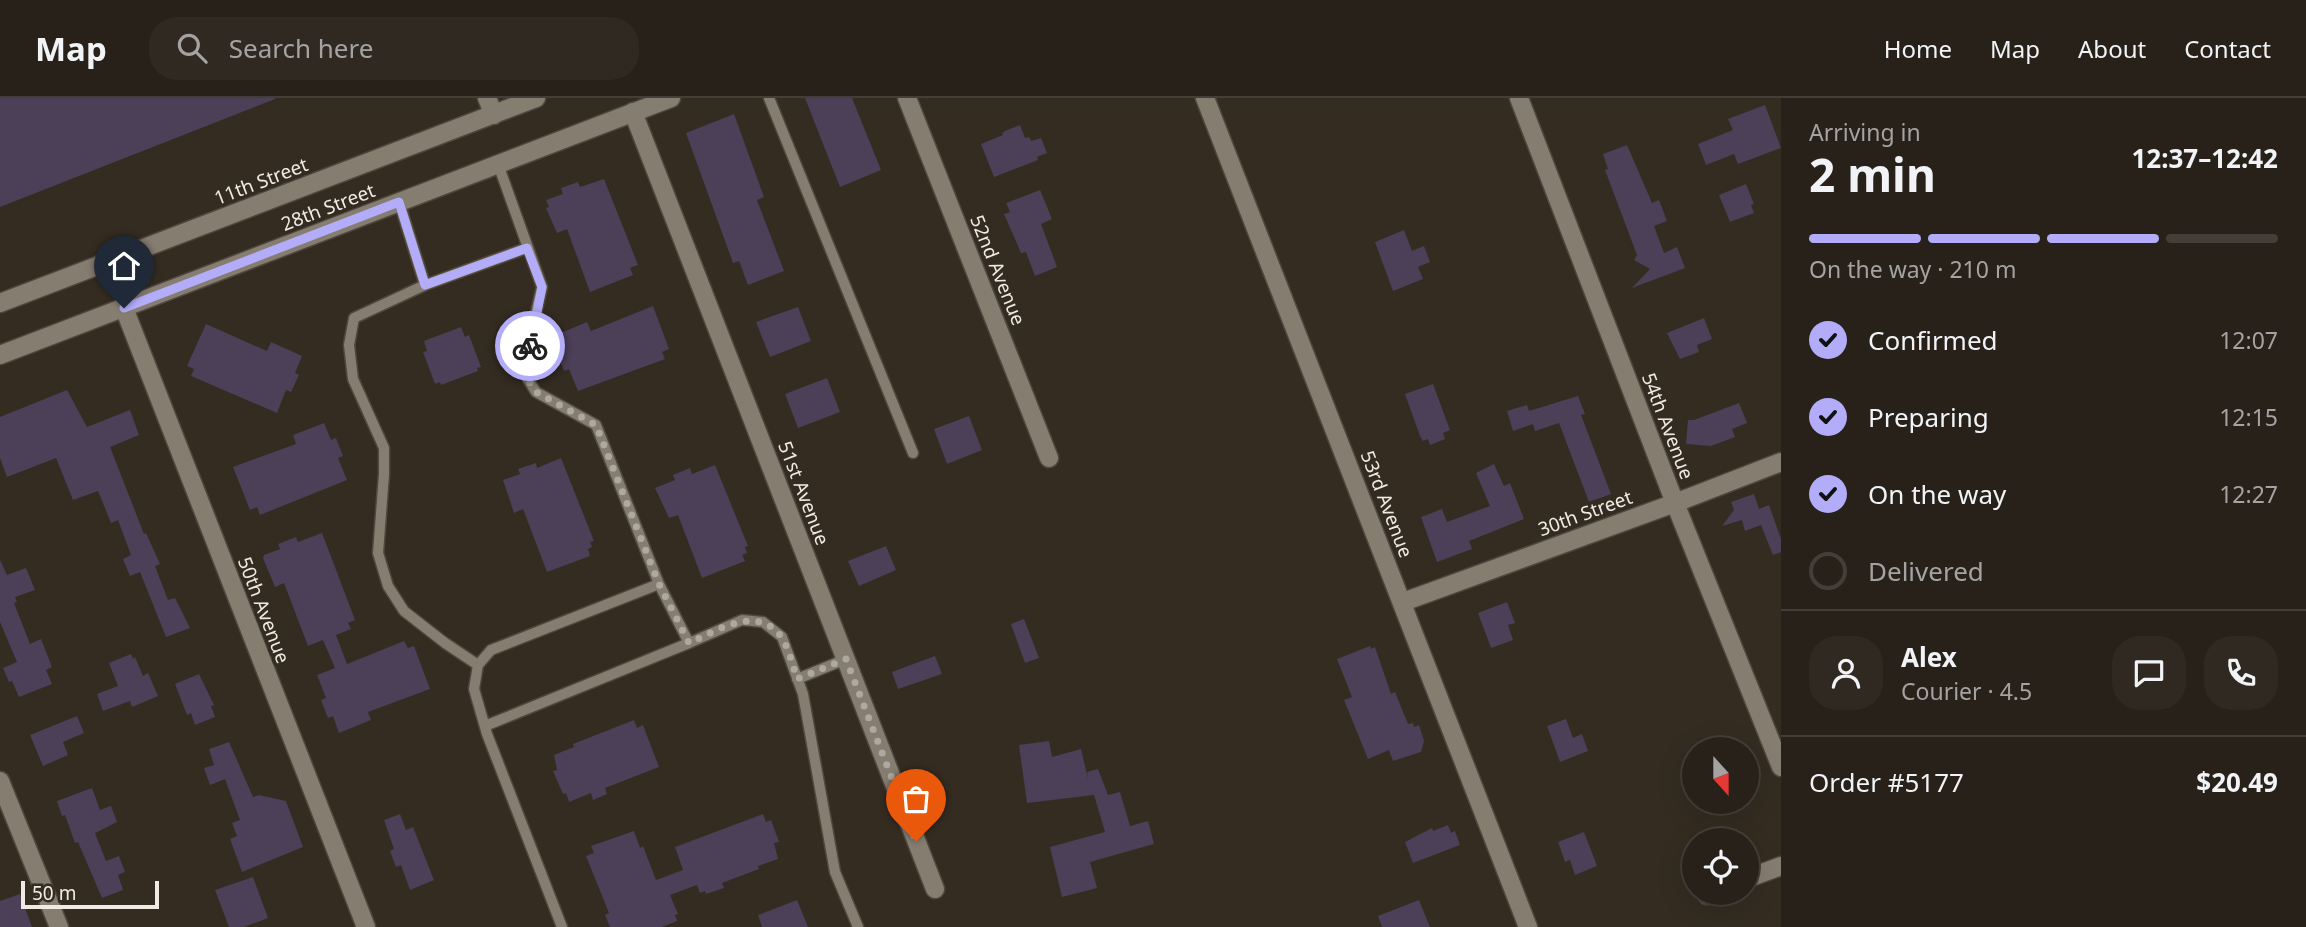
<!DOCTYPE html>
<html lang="en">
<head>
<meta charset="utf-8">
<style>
	body { margin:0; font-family:"Noto Sans",sans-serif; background:#2f2922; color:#f1f3f6; height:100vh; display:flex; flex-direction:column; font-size:26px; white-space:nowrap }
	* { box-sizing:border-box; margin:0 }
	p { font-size:23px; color:#a4a3a2 }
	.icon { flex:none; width:38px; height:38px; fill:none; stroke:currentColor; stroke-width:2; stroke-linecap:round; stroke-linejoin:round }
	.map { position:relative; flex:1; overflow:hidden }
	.details { display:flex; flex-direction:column; background:#272119; width:525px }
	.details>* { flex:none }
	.needle { width:46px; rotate:159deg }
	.controls { position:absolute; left:1682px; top:639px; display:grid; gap:14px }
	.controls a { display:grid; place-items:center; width:77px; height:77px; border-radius:50%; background:#272119; box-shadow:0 7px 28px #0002,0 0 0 2px #433e38; font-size:35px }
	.scale { position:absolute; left:21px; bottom:18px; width:138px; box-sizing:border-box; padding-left:7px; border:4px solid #f0eae4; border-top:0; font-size:19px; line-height:24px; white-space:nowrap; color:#f0eae4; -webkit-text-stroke:5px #342c21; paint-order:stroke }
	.pin { position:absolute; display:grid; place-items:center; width:60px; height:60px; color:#fff; margin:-72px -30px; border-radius:50% 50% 50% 0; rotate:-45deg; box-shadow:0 0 7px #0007 }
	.pin .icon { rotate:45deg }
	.courier { position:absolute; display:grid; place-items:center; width:70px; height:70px; margin:-35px; border:5px solid #b3adf9; border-radius:50%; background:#fff; color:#222; box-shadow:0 2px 9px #0007 }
	.summary em { font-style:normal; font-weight:700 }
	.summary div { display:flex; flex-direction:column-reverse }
	.summary { display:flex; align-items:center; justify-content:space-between; height:119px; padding:0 28px }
	h1 { font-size:46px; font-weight:700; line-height:52px }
	.bar { display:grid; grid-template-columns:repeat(4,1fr); gap:10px 7px; align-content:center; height:84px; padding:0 28px }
	.bar i { height:9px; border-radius:5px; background:#433e38 }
	.bar .on { background:#b3adf9 }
	.bar p { grid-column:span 4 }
	.line { display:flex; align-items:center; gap:18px; padding:0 28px; border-top:2px solid #433e38 }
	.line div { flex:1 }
	.round { display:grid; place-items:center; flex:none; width:74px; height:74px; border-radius:28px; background:#2f2922 }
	ol { padding:0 28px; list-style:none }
	li { display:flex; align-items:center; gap:21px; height:77px }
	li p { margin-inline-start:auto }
	li .icon { padding:7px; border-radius:50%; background:#b3adf9; color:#111; stroke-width:4 }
	li:last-child { color:#a4a3a2 }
	li i { width:38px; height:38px; border:4px solid #433e38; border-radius:50% }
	header { display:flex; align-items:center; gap:42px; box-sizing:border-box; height:98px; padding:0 35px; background:#272119; border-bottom:2px solid #433e38 }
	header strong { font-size:33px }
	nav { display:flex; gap:38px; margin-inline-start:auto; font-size:24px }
	.search { width:490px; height:63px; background:#2f2922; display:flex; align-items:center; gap:18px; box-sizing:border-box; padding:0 24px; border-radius:28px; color:#a4a3a2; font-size:26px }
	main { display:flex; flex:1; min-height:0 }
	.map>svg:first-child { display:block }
	.building { fill:#4c3f58 }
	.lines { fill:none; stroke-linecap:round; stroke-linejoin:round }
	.service-casing { stroke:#4f473e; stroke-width:13 }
	.minor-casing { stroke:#4f473e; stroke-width:21 }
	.secondary-casing { stroke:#4f473e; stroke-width:21 }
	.service { stroke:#867d71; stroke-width:10 }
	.minor { stroke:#867d71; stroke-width:18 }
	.secondary { stroke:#867d71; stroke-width:18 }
	.done { stroke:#aea8a0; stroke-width:7; stroke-dasharray:0 12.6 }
	.route { stroke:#b3adf9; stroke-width:9 }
	.labels { text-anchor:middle; stroke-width:7; stroke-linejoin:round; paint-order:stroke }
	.street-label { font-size:19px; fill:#f0eae4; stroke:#342c21 }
</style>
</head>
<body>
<header>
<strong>Map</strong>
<div class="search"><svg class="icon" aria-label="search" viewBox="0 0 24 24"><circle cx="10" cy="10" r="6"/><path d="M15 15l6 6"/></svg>Search here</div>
<nav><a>Home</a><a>Map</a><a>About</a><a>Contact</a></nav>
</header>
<main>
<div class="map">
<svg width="1781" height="829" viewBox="0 0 1781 829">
	<rect width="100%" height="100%" fill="#342c21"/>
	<path class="building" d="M 0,0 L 275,0 L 275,1 L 0,109 Z
		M 805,0 L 852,0 L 881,72 L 840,89 Z
		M 1765,7 L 1781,50 L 1738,66 L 1734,56 L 1706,67 L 1698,46 L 1733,32 L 1728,21 Z
		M 734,16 L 764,99 L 757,102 L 784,173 L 748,187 L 739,163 L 733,165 L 686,35 Z
		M 1020,27 L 1025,40 L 1029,39 L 1031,43 L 1041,40 L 1047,55 L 1037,59 L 1038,62 L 994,79 L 981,46 L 1003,37 L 1002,35 L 1005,33 Z
		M 1627,47 L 1652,105 L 1659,102 L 1667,123 L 1654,128 L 1664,155 L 1677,149 L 1685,170 L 1632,190 L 1650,171 L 1634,162 L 1637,157 L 1605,72 L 1608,71 L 1603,56 Z
		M 604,81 L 638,167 L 630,170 L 633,177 L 590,194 L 567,131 L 557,135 L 546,110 L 549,109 L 546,102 L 563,96 L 561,90 L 578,84 L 580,89 Z
		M 1746,86 L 1754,106 L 1751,107 L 1754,115 L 1730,124 L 1719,97 Z
		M 1040,92 L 1052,121 L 1041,126 L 1057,169 L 1035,178 L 1026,154 L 1021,155 L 1004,116 L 1010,114 L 1006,105 Z
		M 1404,132 L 1412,153 L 1424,148 L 1430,164 L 1418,169 L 1423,181 L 1393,193 L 1375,144 Z
		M 653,208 L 669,251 L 662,254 L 665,261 L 578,293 L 569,271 L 564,273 L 557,255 L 563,253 L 556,237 L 587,224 L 591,233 Z
		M 798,209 L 811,243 L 770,259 L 756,224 Z
		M 1704,220 L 1712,241 L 1697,247 L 1699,254 L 1680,261 L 1667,235 Z
		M 206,226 L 267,253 L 271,244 L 302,258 L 295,275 L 299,277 L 291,294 L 286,292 L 277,315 L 191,278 L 194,271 L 187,268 Z
		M 461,229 L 465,239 L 469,237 L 481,269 L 477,270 L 478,273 L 441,287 L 440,284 L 435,286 L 423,254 L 427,253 L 424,243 Z
		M 827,280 L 840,314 L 798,330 L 785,296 Z
		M 1433,286 L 1450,332 L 1443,335 L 1445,341 L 1430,347 L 1428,341 L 1423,343 L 1420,338 L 1405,296 Z
		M 67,292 L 87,329 L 130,312 L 139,337 L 110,349 L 144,436 L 146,435 L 160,466 L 155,468 L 168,502 L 175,500 L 190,530 L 166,539 L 140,474 L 130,478 L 123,461 L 131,457 L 118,422 L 111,425 L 98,393 L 73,402 L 56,360 L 7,379 L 0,360 L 0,319 Z
		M 1578,298 L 1585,316 L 1581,317 L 1611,396 L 1589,404 L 1559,325 L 1535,333 L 1533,326 L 1513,333 L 1507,313 L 1527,307 L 1529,313 Z
		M 1739,305 L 1747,325 L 1732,331 L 1735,339 L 1711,348 L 1686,346 L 1688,322 L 1694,322 Z
		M 969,318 L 982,352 L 947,366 L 934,331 Z
		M 324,325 L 331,342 L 336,340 L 343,358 L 338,360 L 347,382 L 260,417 L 257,409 L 250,412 L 233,369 L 296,346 L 293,337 Z
		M 561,360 L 594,443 L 590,444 L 592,449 L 588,451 L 590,458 L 547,474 L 523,411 L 514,415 L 503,382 L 520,376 L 518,371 L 536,365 L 537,370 Z
		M 1494,366 L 1504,388 L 1510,385 L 1524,421 L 1469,443 L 1472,451 L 1437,464 L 1421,419 L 1442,411 L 1447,424 L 1490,408 L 1476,375 Z
		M 715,367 L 748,448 L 745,449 L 747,455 L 742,457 L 745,463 L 702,480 L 678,417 L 669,420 L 655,390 L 675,382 L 673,377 L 690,370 L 692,376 Z
		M 1754,396 L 1759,411 L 1769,407 L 1781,441 L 1781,454 L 1773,457 L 1761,427 L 1745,433 L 1742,422 L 1722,428 L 1734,412 L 1731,404 Z
		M 322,435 L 355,522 L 348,525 L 351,531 L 336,537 L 347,566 L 404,543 L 408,550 L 414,548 L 430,591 L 368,614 L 371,622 L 339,635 L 333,618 L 328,620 L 321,602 L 326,600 L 317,577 L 335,570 L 323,542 L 308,548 L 284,485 L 275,489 L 263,460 L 264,457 L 280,451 L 278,446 L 296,439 L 298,444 Z
		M 886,448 L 896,472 L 859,488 L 848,463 Z
		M 0,462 L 7,477 L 26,470 L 35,492 L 15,499 L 17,504 L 14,505 L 30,546 L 41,541 L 52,569 L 46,572 L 52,586 L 19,599 L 12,583 L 9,584 L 3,570 L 17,564 L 0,524 Z
		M 1507,504 L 1515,525 L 1508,527 L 1513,542 L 1491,550 L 1478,515 Z
		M 1024,521 L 1039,560 L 1025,565 L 1011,526 Z
		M 1370,548 L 1371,551 L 1375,549 L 1391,596 L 1395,594 L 1408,626 L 1413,625 L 1414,629 L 1419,627 L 1424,643 L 1421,654 L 1393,663 L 1389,652 L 1368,661 L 1344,602 L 1352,599 L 1337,561 Z
		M 131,556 L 133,561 L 135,559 L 143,578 L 148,575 L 158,598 L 132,609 L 130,603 L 103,613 L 97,596 L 118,588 L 109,565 Z
		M 935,558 L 942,576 L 898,591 L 892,574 Z
		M 199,576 L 214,607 L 211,608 L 215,619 L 195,627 L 191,615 L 187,617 L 175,586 Z
		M 77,618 L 84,635 L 63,644 L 68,657 L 43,668 L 30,637 Z
		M 1566,621 L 1573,640 L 1582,636 L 1588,653 L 1560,664 L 1547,628 Z
		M 634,622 L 637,630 L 643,627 L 659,669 L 605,690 L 607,696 L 593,702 L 591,695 L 569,704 L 566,695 L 563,696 L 553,673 L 557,672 L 554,657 L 574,649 L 573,646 Z
		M 1049,643 L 1052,659 L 1081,651 L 1088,681 L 1087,674 L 1098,671 L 1108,697 L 1120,694 L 1130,728 L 1148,723 L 1154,746 L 1090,764 L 1097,790 L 1062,799 L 1050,749 L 1105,734 L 1094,697 L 1027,705 L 1019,647 Z
		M 229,644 L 253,699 L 259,697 L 286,703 L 303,749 L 242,774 L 230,741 L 237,738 L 232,725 L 240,722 L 225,681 L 210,687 L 204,670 L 214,667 L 209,651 Z
		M 92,690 L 100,712 L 111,708 L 117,724 L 95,735 L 106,763 L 119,758 L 125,774 L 118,777 L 123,792 L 102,800 L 78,744 L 75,745 L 65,717 L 62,718 L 57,703 Z
		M 400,716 L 406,732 L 413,729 L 434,782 L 410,792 L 401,767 L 396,769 L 390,753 L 394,751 L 384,722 Z
		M 763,716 L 766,724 L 771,722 L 779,744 L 774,745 L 778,761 L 758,768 L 759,771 L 722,785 L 724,790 L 706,796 L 705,793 L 700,795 L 697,787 L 670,797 L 678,816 L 675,817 L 677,823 L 662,829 L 610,829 L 605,817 L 609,815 L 586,758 L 594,755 L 591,748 L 634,733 L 640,750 L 643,748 L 656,782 L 683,772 L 675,749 Z
		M 1448,727 L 1451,735 L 1455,733 L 1460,747 L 1413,765 L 1405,744 L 1432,730 L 1433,733 Z
		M 1584,734 L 1597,768 L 1575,777 L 1570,762 L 1565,764 L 1558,744 Z
		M 253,779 L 268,820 L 244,829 L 229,829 L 215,792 Z
		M 20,796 L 32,829 L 0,829 L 0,803 Z
		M 797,802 L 808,829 L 762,829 L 758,817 Z
		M 1419,802 L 1430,829 L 1382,829 L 1378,818 Z"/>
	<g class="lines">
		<defs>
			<path id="service" d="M 769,0 L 913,355
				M 498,66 L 542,189 L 532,232 L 527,280 L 536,294 L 596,327 L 659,486 L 689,545 L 742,522 L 763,524 L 782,539 L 803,596 L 835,774 L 858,829
				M 399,104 L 425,187
				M 478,567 L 445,545 L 404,513 L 388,488 L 378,455 L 384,376 L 384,350 L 353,281 L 349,247 L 354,220 L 425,187 L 527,150
				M 797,581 L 846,561
				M 485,628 L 689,545
				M 562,829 L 487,636 L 474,591 L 478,567 L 491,552 L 659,486"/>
			<path id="minor" d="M 487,0 L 494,17
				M 907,0 L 1049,360
				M 1205,0 L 1528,829
				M 1519,0 L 1675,405 L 1781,669
				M 633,14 L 935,791
				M 0,205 L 536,0
				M 124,210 L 366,829
				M 1403,504 L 1675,405 L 1781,364
				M 0,683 L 59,829
				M 1746,781 L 1781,768
				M 1707,797 L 1712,794"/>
			<path id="secondary" d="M 0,257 L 671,0"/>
		</defs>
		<use href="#service" class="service-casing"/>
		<use href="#minor" class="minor-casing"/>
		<use href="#secondary" class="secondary-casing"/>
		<use href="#service" class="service"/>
		<use href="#minor" class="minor"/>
		<use href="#secondary" class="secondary"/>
	</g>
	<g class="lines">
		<path class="done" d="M 530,248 L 527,280 L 536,294 L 596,327 L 659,486 L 689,545 C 716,533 759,505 782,540 C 789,551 793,568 797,581 L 846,561 L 916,743"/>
		<path class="route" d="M 124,210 L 399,104 L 425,187 L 527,150 L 542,189 L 530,248"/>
	</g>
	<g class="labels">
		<g class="street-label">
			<text transform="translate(261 83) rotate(-21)" y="7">11th Street</text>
			<text transform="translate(328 109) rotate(-21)" y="7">28th Street</text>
			<text transform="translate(998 172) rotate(68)" y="7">52nd Avenue</text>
			<text transform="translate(1668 328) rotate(69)" y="7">54th Avenue</text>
			<text transform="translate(804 395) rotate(69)" y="7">51st Avenue</text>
			<text transform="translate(1387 406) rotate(69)" y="7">53rd Avenue</text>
			<text transform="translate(1585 415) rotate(-20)" y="7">30th Street</text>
			<text transform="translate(264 512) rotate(69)" y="7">50th Avenue</text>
		</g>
	</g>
</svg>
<div class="controls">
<a><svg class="needle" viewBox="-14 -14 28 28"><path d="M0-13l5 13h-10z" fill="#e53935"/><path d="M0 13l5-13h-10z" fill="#a4a3a2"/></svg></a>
<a><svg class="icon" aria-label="locate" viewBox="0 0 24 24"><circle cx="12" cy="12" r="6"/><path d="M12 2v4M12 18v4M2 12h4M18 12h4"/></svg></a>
</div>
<div class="scale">50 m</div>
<div class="pin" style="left:916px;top:743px;background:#ea580c"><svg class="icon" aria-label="bag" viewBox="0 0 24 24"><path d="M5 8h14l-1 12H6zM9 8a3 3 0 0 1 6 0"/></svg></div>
<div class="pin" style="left:124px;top:210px;background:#1f2937"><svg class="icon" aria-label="home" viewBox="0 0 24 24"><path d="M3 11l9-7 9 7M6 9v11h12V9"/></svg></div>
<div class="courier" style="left:530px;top:248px"><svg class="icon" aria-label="bike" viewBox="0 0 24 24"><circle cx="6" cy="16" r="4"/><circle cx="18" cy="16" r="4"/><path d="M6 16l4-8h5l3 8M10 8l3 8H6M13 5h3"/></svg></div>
</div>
<section class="details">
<div class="summary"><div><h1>2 min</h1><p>Arriving in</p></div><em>12:37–12:42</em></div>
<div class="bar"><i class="on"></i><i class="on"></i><i class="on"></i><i></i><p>On the way · 210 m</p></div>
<ol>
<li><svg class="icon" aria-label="check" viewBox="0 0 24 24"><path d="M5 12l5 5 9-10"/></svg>Confirmed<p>12:07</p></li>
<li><svg class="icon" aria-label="check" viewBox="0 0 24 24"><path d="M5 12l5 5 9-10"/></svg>Preparing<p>12:15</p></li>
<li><svg class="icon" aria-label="check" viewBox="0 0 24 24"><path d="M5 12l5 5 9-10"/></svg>On the way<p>12:27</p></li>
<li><i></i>Delivered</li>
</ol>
<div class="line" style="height:126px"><a class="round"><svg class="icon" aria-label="person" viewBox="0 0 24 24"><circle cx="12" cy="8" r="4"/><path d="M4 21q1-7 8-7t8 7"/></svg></a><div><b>Alex</b><p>Courier · 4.5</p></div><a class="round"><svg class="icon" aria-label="chat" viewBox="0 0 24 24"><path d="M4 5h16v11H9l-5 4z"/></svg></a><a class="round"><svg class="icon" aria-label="phone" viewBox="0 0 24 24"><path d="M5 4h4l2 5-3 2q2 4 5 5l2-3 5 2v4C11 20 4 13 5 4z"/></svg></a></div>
<div class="line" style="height:91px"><div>Order #5177</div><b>$20.49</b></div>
</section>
</main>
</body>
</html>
